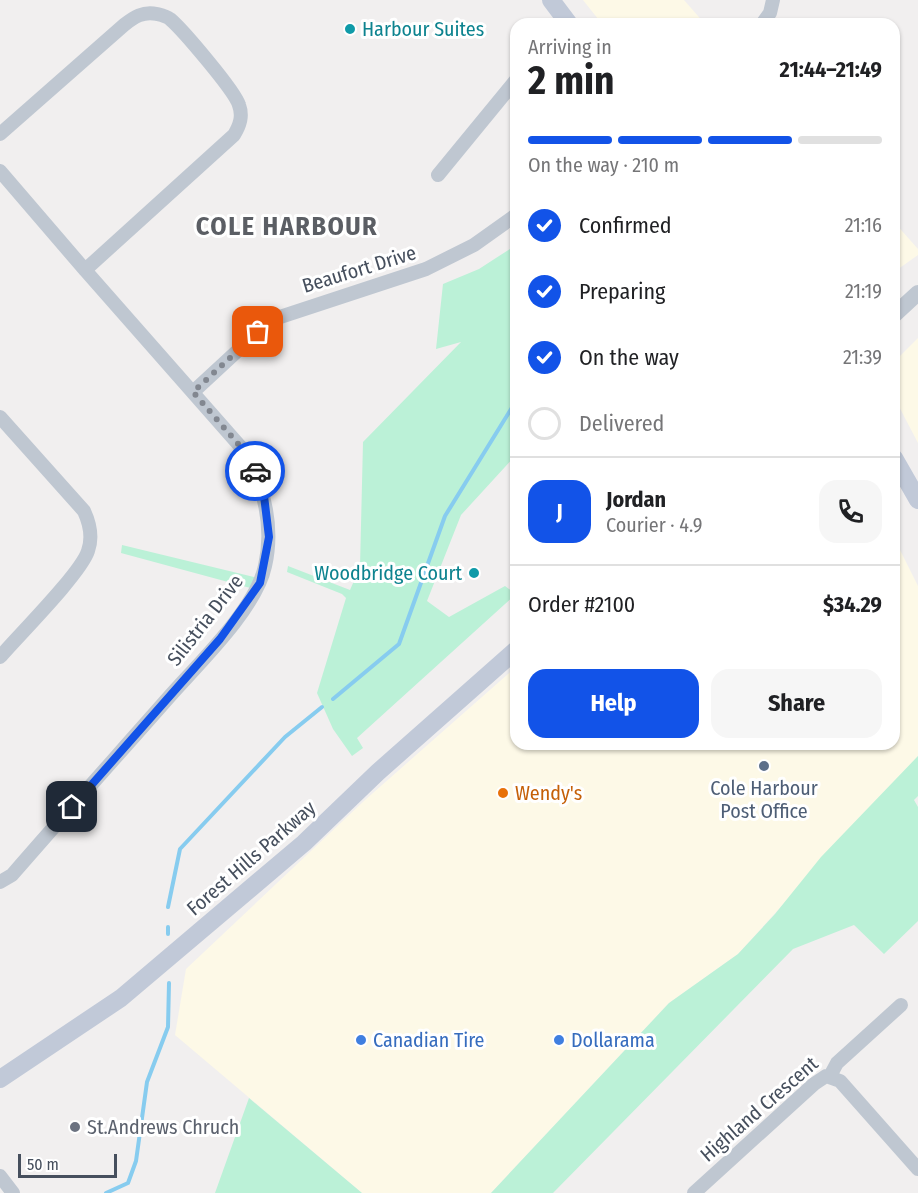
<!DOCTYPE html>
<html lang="en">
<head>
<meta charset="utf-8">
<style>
	body { margin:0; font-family:"Fira Sans Condensed",sans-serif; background:#f6f6f6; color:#202124; height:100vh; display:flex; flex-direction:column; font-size:22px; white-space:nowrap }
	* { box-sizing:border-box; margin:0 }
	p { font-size:20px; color:#757577 }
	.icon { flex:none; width:33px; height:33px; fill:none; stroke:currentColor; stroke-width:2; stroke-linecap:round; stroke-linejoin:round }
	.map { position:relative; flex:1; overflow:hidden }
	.side { position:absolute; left:510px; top:18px; width:390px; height:732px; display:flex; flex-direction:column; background:#fff; border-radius:18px; box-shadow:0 2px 4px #0004 }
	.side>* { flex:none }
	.scale { position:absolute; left:18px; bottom:15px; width:99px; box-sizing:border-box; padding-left:6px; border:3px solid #464f5d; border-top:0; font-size:16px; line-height:21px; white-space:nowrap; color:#464f5d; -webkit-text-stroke:4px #fff; paint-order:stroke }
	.pin { position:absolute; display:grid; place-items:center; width:51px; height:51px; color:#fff; margin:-26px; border-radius:12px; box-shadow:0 3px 9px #0006 }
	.courier { position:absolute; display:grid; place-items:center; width:60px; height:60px; margin:-30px; border:4px solid #1253e8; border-radius:50%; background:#fff; color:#222; box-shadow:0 2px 8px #0007 }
	.summary em { font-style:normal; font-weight:700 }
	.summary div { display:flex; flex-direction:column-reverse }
	.summary { display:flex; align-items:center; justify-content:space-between; height:102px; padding:0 18px }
	h1 { font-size:39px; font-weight:700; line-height:45px }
	.bar { display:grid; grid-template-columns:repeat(4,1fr); gap:9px 6px; align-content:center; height:72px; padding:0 18px }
	.bar i { height:8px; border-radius:4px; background:#e0e0e0 }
	.bar .selected { background:#1253e8 }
	.bar p { grid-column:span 4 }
	.line { display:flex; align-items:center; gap:15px; padding:0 18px; border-top:2px solid #e0e0e0 }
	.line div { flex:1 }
	.round { display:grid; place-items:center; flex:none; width:63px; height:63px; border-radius:18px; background:#f6f6f6 }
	ol { padding:0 18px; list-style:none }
	li { display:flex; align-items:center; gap:18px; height:66px }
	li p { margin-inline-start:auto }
	li .icon { padding:6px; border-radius:50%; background:#1253e8; color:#fff; stroke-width:4 }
	li:last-child { color:#757577 }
	li i { width:33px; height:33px; border:3px solid #e0e0e0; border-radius:50% }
	.action { display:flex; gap:12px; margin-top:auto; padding:12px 18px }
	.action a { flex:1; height:69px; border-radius:18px; background:#1253e8; color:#fff; font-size:24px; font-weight:700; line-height:69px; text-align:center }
	.action a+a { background:#f6f6f6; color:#202124 }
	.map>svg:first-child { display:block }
	.commercial { fill:#fdf9e7 }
	.green { fill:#bbf1d7 }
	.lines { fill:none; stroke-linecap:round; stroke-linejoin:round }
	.stream { stroke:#87ccef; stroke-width:4 }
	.minor { stroke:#bfc7d1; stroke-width:14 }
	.tertiary { stroke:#bfc7d1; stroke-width:16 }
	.secondary { stroke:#c1c9d8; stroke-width:18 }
	.done { stroke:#828790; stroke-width:6; stroke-dasharray:0 10.8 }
	.route { stroke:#1253e8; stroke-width:8 }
	.culture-dot { fill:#0f9aa8; stroke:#fff; stroke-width:2 }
	.service-dot { fill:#5c6f8a; stroke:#fff; stroke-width:2 }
	.food-dot { fill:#e8710a; stroke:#fff; stroke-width:2 }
	.shop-dot { fill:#3f7fe0; stroke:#fff; stroke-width:2 }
	.worship-dot { fill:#6b7280; stroke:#fff; stroke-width:2 }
	.labels { text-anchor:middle; stroke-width:6; stroke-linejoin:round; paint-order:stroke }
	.culture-label { font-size:20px; fill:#0d838f; stroke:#fff; text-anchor:start }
	.street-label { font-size:20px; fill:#464f5d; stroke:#fff }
	.service-label { font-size:20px; fill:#4e5e75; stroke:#fff }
	.food-label { font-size:20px; fill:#c56008; stroke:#fff; text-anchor:start }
	.shop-label { font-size:20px; fill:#366cbe; stroke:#fff; text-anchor:start }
	.worship-label { font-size:20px; fill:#5b616d; stroke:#fff; text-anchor:start }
	.district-label { font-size:26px; font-weight:bold; letter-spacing:1.5px; fill:#5b5e64; stroke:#fff }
</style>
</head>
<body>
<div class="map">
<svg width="918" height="1193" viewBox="0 0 918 1193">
	<rect width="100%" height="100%" fill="#f1efef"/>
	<path class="commercial" d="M 583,0 L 684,0 L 705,24 L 602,24 Z
		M 894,222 L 918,249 L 918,255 L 894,272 Z
		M 918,338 L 918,443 L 894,397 L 894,362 Z
		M 894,538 L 918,586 L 918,756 L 738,954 L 669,1003 L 491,1193 L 362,1193 L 175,1035 L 186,969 L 365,800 L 516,667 L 516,744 L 894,744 Z"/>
	<path class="green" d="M 516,245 L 516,455 L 461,515 L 427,601 L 449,617 L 505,586 L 516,594 L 357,738 L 363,748 L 352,756 L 333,729 L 317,693 L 346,598 L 342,594 L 287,572 L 288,566 L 350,590 L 360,567 L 363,442 L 461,342 L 436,349 L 443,284 L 479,269 Z
		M 122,545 L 258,578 L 254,589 L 121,553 Z
		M 918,756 L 918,796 L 914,800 L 918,807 L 918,921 L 884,954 L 854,925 L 793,949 L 553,1193 L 491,1193 L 669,1003 L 738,954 L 775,914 L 821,857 Z
		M 249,1098 L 362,1193 L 215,1193 Z"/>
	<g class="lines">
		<path class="stream" d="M 333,699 L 399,644 L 445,516 L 516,401
			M 168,907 L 180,849 L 285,737 L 322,707
			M 168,927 L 168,934
			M 106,1193 L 128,1183 L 136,1161 L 147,1082 L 168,1027 L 169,983"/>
		<path class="minor" d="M 762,24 L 770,13 L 773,0
			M 0,134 L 124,25 C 134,17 143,11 157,14 C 161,15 166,16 170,19 C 182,29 235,91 239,105 C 243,116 240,125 234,135 L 85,270 L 0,171
			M 438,175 L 516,80
			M 193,392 L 258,332 L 277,318 L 426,269 L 474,245 L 516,215
			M 0,417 L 84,511 C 90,524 93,537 88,551 C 81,573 19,635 0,657
			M 0,882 L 12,875 C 64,815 117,756 169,697 C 198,664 256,609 265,566 C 274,527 264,488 246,453 L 85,270
			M 830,1076 L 837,1063 L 901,1005
			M 0,1176 L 13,1193
			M 694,1193 L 814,1084 L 826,1076 L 840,1081 L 918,1169"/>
		<path class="tertiary" d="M 894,315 L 918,293"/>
		<path class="secondary" d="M 551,0 L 569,24
			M 894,458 L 918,500
			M 0,1079 L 121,998 L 304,843 L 378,772 L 516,650"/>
	</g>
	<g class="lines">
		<path class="done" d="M 255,471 L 246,453 L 193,392 L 258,332"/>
		<path class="route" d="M 72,807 L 220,639 L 260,583 L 269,537 L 264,496 L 255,471"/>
	</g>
	<g class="culture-dot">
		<circle cx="350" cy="29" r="6"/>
		<circle cx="474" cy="573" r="6"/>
	</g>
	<circle class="service-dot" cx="764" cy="766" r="6"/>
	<circle class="food-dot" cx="503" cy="793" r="6"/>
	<g class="shop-dot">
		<circle cx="361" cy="1040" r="6"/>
		<circle cx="559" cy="1040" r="6"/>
	</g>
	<circle class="worship-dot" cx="75" cy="1127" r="6"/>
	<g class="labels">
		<g class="culture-label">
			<text x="362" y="36">Harbour Suites</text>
			<text x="462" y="580" text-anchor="end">Woodbridge Court</text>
		</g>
		<g class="street-label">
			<text transform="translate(359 269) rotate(-17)" y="7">Beaufort Drive</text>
			<text transform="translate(205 620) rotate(-52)" y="7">Silistria Drive</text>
			<text transform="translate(251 858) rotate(-41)" y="7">Forest Hills Parkway</text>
			<text transform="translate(759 1109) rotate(-41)" y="7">Highland Crescent</text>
		</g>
		<g class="service-label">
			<text x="764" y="795">Cole Harbour<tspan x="764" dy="23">Post Office</tspan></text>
		</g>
		<g class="food-label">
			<text x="515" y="800">Wendy's</text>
		</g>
		<g class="shop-label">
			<text x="373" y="1047">Canadian Tire</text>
			<text x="571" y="1047">Dollarama</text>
		</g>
		<g class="worship-label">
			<text x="87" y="1134">St.Andrews Chruch</text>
		</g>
		<g class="district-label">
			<text x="287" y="235">COLE HARBOUR</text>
		</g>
	</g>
</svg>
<div class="scale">50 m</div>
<div class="pin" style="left:258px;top:332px;background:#ea580c"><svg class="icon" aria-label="bag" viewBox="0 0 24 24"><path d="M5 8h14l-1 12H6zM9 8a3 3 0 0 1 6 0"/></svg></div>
<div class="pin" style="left:72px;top:807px;background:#1f2937"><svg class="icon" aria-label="home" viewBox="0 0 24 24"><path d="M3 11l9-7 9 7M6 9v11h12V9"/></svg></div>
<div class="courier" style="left:255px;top:471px"><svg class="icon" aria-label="car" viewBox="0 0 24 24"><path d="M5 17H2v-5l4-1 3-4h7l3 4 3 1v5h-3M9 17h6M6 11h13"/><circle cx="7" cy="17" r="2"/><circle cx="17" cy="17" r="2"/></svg></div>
<section class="side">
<div class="summary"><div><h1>2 min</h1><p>Arriving in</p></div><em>21:44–21:49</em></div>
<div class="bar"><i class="selected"></i><i class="selected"></i><i class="selected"></i><i></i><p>On the way · 210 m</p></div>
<ol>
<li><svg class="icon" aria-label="check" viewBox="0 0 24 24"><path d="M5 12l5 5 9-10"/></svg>Confirmed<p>21:16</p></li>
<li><svg class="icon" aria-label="check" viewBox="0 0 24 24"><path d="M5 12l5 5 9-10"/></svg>Preparing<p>21:19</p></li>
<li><svg class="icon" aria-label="check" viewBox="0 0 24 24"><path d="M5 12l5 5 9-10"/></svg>On the way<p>21:39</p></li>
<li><i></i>Delivered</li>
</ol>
<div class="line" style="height:108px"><b class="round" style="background:#1253e8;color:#fff">J</b><div><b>Jordan</b><p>Courier · 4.9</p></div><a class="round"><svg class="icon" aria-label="phone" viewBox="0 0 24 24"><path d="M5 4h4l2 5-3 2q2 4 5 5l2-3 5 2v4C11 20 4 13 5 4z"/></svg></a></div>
<div class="line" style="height:78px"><div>Order #2100</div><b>$34.29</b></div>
<div class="action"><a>Help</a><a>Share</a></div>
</section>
</div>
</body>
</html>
